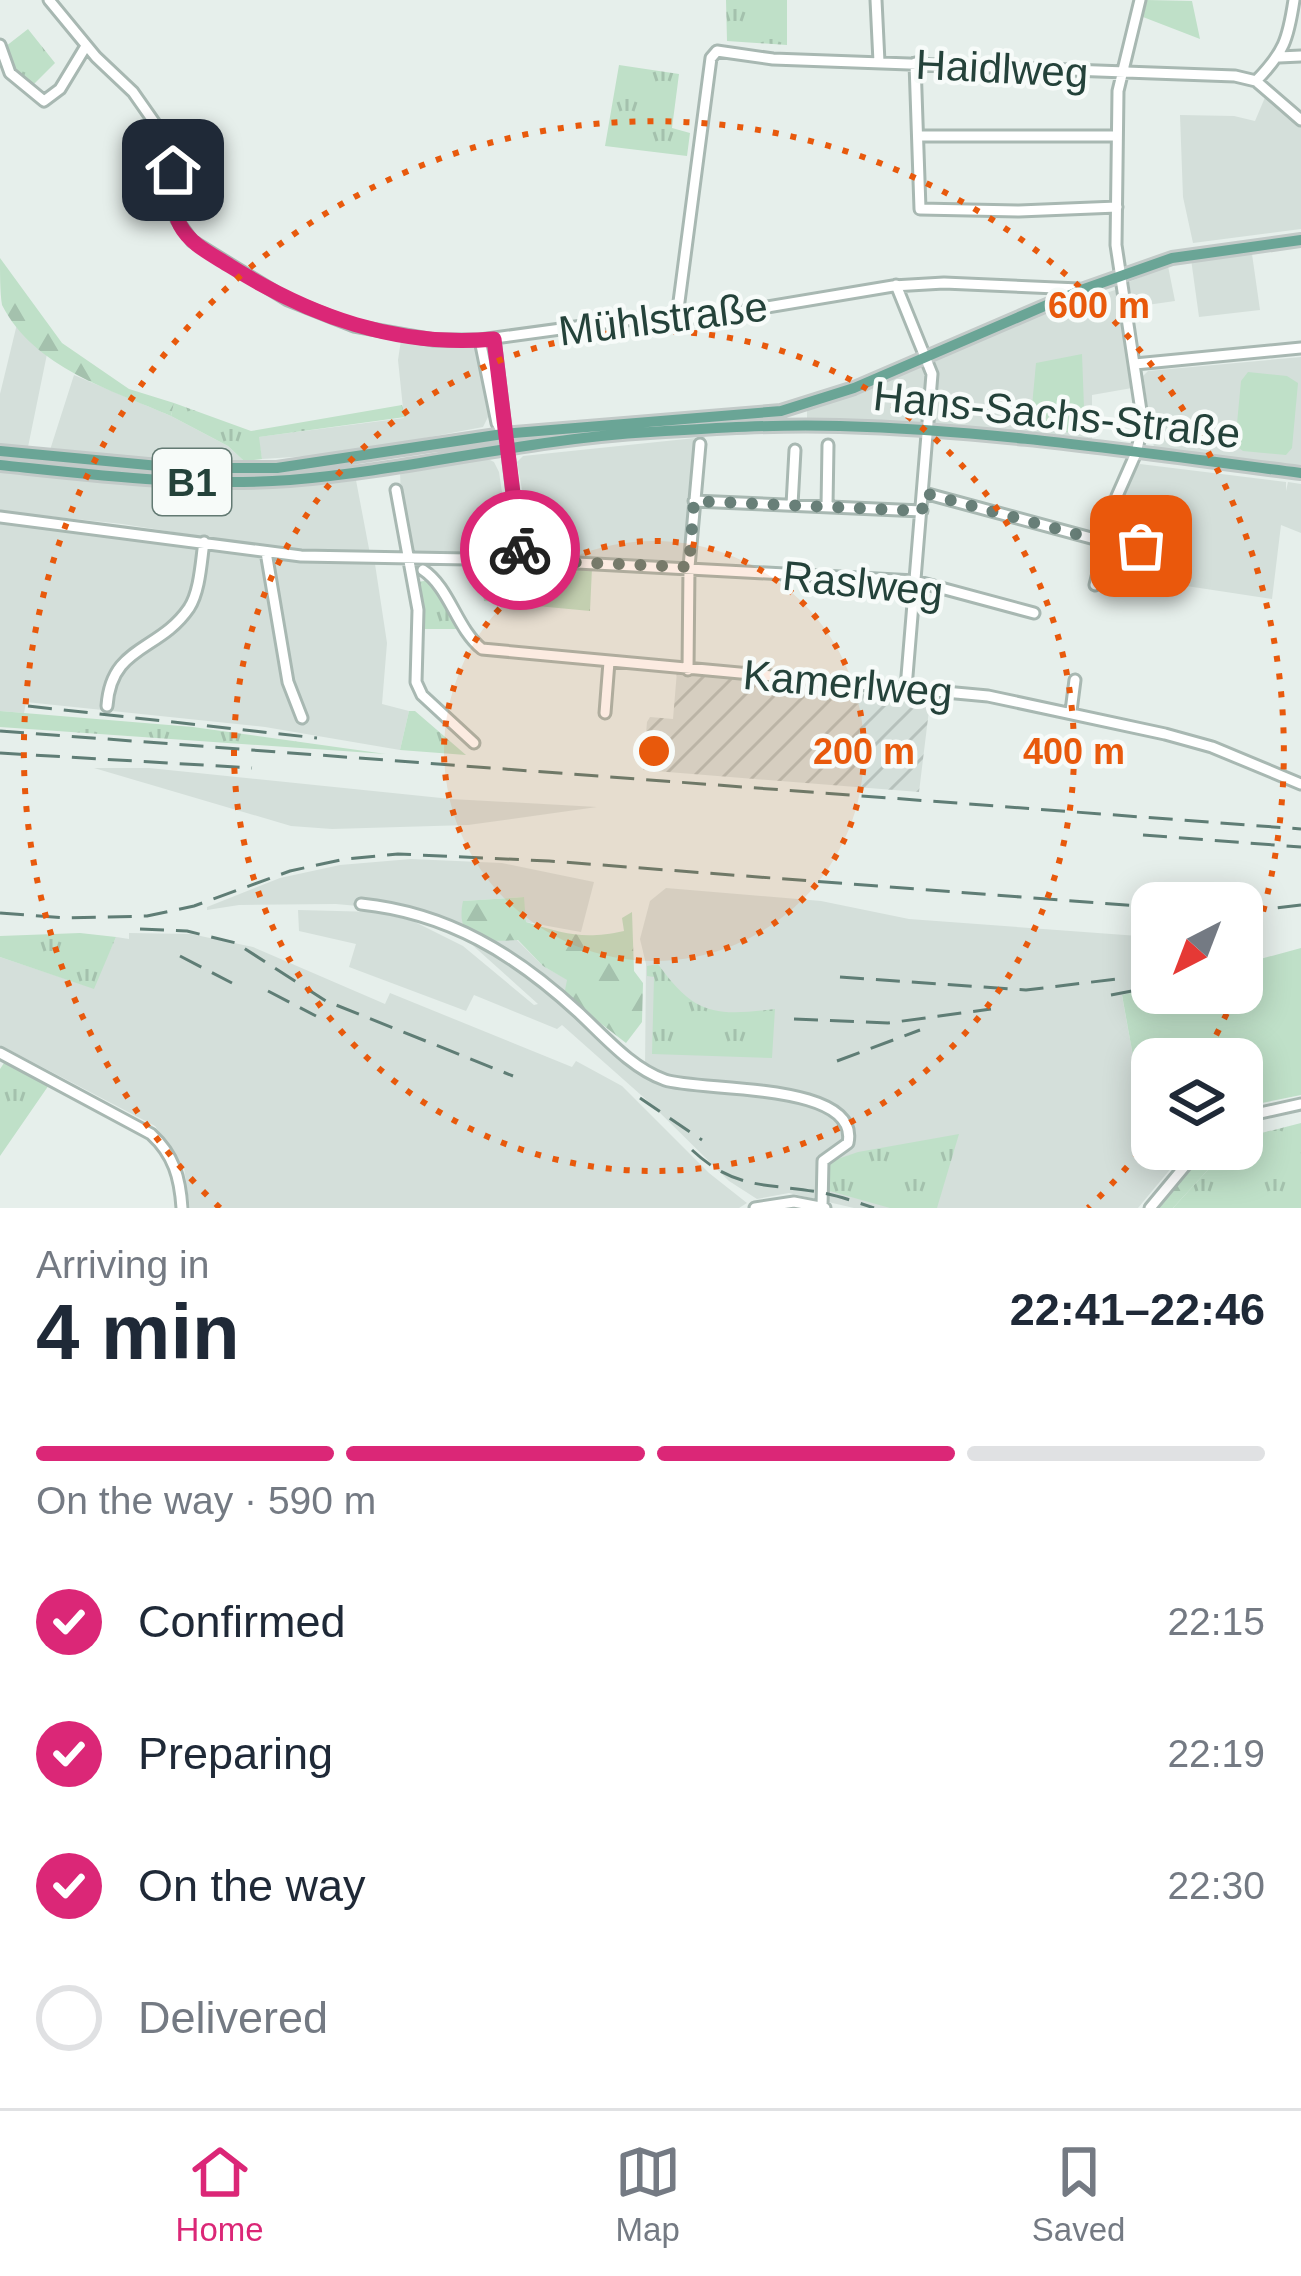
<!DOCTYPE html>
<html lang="en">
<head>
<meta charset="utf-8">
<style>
	body { margin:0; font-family:Arial,sans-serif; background:#f6f6f7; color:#1f2937; height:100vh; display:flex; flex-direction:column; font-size:45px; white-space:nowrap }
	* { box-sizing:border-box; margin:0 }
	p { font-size:39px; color:#747a83 }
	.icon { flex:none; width:66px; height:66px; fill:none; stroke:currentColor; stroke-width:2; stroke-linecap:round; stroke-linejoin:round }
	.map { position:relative; height:1208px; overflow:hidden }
	.panel { display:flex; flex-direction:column; background:#fff; flex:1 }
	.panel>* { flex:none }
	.needle { width:78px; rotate:222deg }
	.fabs { position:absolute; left:1131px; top:882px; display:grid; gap:24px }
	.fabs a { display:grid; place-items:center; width:132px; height:132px; border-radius:24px; background:#fff; box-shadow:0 6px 30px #0003; font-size:60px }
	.pin { position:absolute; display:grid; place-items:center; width:102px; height:102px; color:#fff; margin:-51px; border-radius:24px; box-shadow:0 6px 18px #0006 }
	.courier { position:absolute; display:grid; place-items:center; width:120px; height:120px; margin:-60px; border:9px solid #db2777; border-radius:50%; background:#fff; color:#222; box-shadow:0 3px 15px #0007 }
	.headline em { font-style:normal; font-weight:600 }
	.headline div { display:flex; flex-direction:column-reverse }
	.headline { display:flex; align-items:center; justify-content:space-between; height:204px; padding:0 36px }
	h1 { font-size:78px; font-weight:600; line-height:90px }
	.bar { display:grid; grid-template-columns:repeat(4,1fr); gap:18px 12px; align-content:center; height:144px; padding:0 36px }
	.bar i { height:15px; border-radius:9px; background:#e0e1e3 }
	.bar .current { background:#db2777 }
	.bar p { grid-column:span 4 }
	ol { padding:0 36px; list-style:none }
	li { display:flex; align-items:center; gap:36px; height:132px }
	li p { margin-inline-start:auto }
	li .icon { padding:12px; border-radius:50%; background:#db2777; color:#fff; stroke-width:4 }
	li:last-child { color:#747a83 }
	li i { width:66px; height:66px; border:6px solid #e0e1e3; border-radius:50% }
	.dock { display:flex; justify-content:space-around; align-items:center; height:168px; border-top:3px solid #e0e1e3; background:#fff; font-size:33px; color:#747a83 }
	.dock a { display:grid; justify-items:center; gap:6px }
	.dock .current { color:#db2777 }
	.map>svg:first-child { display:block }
	.built { fill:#d4dfda }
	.industrial { fill:url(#industrial-furrows) }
	.grass { fill:url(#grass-tufts) }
	.forest { fill:url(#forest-firs) }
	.garden { fill:#bfe0c8 }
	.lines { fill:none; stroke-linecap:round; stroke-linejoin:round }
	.minor-casing { stroke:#a8b8b2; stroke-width:15 }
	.major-casing { stroke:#c2cac8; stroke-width:16 }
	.minor { stroke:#fff; stroke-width:9 }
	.major { stroke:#6aa596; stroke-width:10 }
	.rail { stroke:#5f7d75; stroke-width:3; stroke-dasharray:24 12; stroke-linecap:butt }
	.done { stroke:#687f78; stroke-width:12; stroke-dasharray:0 21.6 }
	.route { stroke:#db2777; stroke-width:15 }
	.ring { fill:none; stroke:#e8590c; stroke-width:6; stroke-dasharray:6 12 }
	.labels { text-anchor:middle; stroke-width:9; stroke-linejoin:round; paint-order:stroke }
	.shield { fill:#f7fbf9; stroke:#637a73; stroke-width:3 }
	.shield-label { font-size:39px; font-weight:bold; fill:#24423a }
	.street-label { font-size:42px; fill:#24423a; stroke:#f7fbf9 }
	.centre { fill:#e8590c; stroke:#f7fbf9; stroke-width:6 }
	.ring-label { font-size:36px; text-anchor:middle; font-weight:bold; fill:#e8590c; stroke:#f7fbf9; stroke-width:9; stroke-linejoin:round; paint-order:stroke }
</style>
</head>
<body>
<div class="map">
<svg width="1301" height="1208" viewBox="0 0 1301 1208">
	<defs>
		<pattern id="industrial-furrows" width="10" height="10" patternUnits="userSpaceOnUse" patternTransform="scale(3)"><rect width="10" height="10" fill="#d4dfda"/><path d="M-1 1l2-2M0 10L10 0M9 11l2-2" fill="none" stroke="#b6c1bc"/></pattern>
		<pattern id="grass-tufts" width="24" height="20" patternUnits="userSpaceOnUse" patternTransform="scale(3)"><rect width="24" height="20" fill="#bfe0c8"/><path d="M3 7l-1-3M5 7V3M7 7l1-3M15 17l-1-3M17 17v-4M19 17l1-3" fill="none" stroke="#a4c1ad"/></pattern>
		<pattern id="forest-firs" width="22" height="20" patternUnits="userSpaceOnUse" patternTransform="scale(3)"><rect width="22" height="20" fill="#bfe0c8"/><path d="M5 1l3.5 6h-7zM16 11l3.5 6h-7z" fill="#a4c1ad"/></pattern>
	</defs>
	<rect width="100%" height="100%" fill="#e6efeb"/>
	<path class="built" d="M 1266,95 L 1301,126 L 1301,229 L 1193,243 L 1183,197 L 1180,115 L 1234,116 L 1255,121 Z
		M 1252,254 L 1260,310 L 1199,317 L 1191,259 Z
		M 1168,266 L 1175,301 L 1133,307 L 1129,282 Z
		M 1115,290 L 1120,294 L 1132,388 L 1092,395 L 1092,440 L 921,422 L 807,420 L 807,410 L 921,367 L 1019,323 Z
		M 17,324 L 47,354 L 28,447 L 0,444 L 0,394 Z
		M 401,340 L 476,344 L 489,415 L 483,427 L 340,454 L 262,459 L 258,437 L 404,418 L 398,360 Z
		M 1301,357 L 1301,466 L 1154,448 L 1143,376 L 1148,371 Z
		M 74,375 L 171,416 L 228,446 L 244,461 L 166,460 L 50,450 Z
		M 705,437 L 695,500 L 694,565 L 534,556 L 517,462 L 523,456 Z
		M 486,458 L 494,462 L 499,472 L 511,553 L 412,553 L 401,501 L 400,470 Z
		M 1140,464 L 1286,482 L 1286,491 L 1288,482 L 1301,484 L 1301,533 L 1281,525 L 1272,599 L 1147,580 L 1154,551 L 1149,543 L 1154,516 L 1120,505 L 1135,468 Z
		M 0,469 L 154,485 L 246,488 L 355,475 L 370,554 L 294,551 L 122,524 L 0,511 Z
		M 0,522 L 114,534 L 291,561 L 375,564 L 387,643 L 382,704 L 409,711 L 400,750 L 265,727 L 26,702 L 24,713 L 0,711 Z
		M 94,768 L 149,768 L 451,799 L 597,807 L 468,825 L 332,829 L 291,826 Z
		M 411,859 L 502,863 L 594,882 L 581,932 L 526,922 L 523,897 L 464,901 L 517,940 L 543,966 L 568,980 L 564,996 L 645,1070 L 646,964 L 640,939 L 650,901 L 666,888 L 821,901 L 909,919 L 1152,937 L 1152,988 L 1122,996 L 1142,1105 L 1152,1106 L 1152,1149 L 1187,1149 L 1138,1208 L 854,1208 L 789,1193 L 757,1199 L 729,1181 L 650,1103 L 562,1025 L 557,1029 L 474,995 L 466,1011 L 349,967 L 356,944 L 299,931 L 298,910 L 376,912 L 413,921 L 463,946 L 534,1005 L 538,1004 L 469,942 L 426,920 L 391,909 L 336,904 L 239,905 L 207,910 L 207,907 L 280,878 L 340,865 Z
		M 129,933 L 191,934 L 253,947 L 385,1004 L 390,993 L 572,1067 L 576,1061 L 622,1086 L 709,1173 L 747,1203 L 739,1208 L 190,1208 L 184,1168 L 155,1126 L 0,1045 L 0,957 L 93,988 L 116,937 L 129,939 Z"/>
	<path class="industrial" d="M 677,671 L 931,694 L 919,792 L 643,770 L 647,722 L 650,717 L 673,719 Z"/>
	<path class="grass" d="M 726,0 L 787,0 L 787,45 L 727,41 Z
		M 28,29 L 55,63 L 30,88 L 12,72 L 1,50 Z
		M 619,65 L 679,74 L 672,128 L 690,133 L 687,156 L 605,146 Z
		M 174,403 L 251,431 L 402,405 L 405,417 L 259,437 L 262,459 L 244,461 L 228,446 L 171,416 Z
		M 478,563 L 592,568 L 590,611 L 484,601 Z
		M 432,580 L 461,629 L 423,629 L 416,582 Z
		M 0,711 L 193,727 L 386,754 L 0,727 Z
		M 409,711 L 415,711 L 466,755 L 400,750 Z
		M 80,933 L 116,937 L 94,989 L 0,957 L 0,936 Z
		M 658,964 C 695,1016 716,1016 775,1009 L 772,1058 L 652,1054 L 654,977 L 647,976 L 647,966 Z
		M 6,1060 L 51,1082 L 0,1156 L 0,1069 Z
		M 1301,1123 L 1301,1208 L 1173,1208 L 1227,1149 L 1242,1149 L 1242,1138 Z
		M 959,1134 L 937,1208 L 890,1208 L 826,1190 L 826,1163 L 858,1152 Z"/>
	<path class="forest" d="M 0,258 L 62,343 L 129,389 L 174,403 L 171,416 C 112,390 34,368 2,305 C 0,293 0,272 0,258 Z
		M 524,897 L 526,922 C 566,934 583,940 624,931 L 622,918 L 632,912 L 634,971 L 643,983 L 642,1022 L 626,1043 L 564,995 L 567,980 L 543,966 L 518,940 C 486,942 454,943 463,901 Z
		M 1206,1149 L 1227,1149 L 1173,1208 L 1157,1208 Z"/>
	<path class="garden" d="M 1147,0 L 1192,1 L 1200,39 L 1143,17 Z
		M 1082,354 L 1085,434 L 1030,428 L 1036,363 Z
		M 1248,372 L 1287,376 L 1298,383 L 1292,448 L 1286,455 L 1243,451 L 1235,445 L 1241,381 Z
		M 1301,948 L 1301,1095 L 1242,1107 L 1242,1059 L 1152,1059 L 1152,1106 L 1142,1106 L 1122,995 L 1152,988 L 1152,993 L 1242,993 L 1242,964 Z"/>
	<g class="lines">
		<defs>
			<path id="minor" d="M 49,0 L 96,57 L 133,92 L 154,122 L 169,154 L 177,220 L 192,241 L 288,300 L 354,326 L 434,340 L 480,340 L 634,319 L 701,318 L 893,286 L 944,283 L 1079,289
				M 876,0 L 879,62
				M 0,45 L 10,73 L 44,101 L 60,89 L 86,46
				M 1279,57 L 1301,56
				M 915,63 L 920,209 L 1019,211 L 1117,207
				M 1256,81 C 1284,52 1288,40 1294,0
				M 918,136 L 1117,136
				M 896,285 L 932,374 L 906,688
				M 677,317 L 711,58 L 717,51 L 773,59 L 1235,76 L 1256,81 L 1301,120
				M 494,339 L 521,560
				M 480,340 L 497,423 L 503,434
				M 1135,364 L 1301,348
				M 396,490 L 418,610 L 416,682 L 422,695 L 474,743
				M 924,493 L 1106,542 L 1153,548
				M 694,501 L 922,511
				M 792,505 L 795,450
				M 827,506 L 828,445
				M 0,517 L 301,556 L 521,560 L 915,581 L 1034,613
				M 266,552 L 288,682 L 302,718
				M 423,570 C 450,588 456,628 482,649 L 988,696 L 1165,734 L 1212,747 L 1301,784
				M 1095,585 L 1117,496 L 1136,453 L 1143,424 L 1116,245 L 1118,91 L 1140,0
				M 688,670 L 689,567 L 700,444
				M 107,706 C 111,645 159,652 189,608 C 200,591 201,562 204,542
				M 1071,711 L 1075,680
				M 605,713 L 609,662
				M 361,904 C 448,913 515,954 578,1012 C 604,1036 631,1068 665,1080 C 700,1092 861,1081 848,1143 L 823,1161 L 822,1207
				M 0,1053 L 151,1134 C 174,1155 180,1178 182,1208
				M 1242,1117 L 1301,1104
				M 755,1208 L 794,1202 L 825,1208
				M 1150,1208 L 1199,1149"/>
			<path id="major" d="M 0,451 L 180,468 L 277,468 L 503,434 L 781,411 L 854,388 L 1084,289 L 1172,258 L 1301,240
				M 0,465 C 96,475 193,487 290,480 C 410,470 528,439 650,432 C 713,428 777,424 840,426 C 995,430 1148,454 1301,473"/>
		</defs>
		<use href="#minor" class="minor-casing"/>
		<use href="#major" class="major-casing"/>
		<use href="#minor" class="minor"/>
		<use href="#major" class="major"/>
		<path class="rail" d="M 28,706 L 317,738
			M 0,731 L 1301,829
			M 0,753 L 252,768
			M 1143,835 L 1301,847
			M 1242,912 L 1301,905
			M 0,913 L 66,918 L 147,916 L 194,906 L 290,871 L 345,859 L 398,854 L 549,861 L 1152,907
			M 140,929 L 187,931 L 236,943 L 326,1001 L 513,1076
			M 180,956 L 232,983
			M 1242,960 L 1244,959
			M 840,977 L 1026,990 L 1117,979
			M 268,991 L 316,1016
			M 1111,995 L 1152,987
			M 794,1019 L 888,1023 L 991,1009
			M 837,1061 L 920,1030
			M 640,1098 L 702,1140
			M 692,1150 C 735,1190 765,1183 818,1192 C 837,1195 856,1202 874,1208"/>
	</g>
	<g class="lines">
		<path class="done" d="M 520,550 L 521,560 L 689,567 L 694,501 L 922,511 L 924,493 L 1106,542 L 1141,546"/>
		<path class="route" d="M 173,170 C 174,188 171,208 180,225 C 190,244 211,254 230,266 C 310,316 397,348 494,339 L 520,550"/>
	</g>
	<circle cx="654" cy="751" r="210" fill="#e8590c" fill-opacity=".12"/>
	<g class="ring">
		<circle cx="654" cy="751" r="210"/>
		<circle cx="654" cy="751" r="420"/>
		<path d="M1234 997A630 630 0 0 1 1205 1056M1150 1139A630 630 0 0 1 1088 1208M220 1208A630 630 0 1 1 1242 977"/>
	</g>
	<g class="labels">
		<rect class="shield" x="153" y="449" width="78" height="66" rx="9"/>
		<g class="shield-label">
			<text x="192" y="496">B1</text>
		</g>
		<g class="street-label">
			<text transform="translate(1002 68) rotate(3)" y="15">Haidlweg</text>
			<text transform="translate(663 318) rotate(-7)" y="15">Mühlstraße</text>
			<text transform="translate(1057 414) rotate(6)" y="15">Hans-Sachs-Straße</text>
			<text transform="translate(863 583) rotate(6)" y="15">Raslweg</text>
			<text transform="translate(848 683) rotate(5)" y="15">Kamerlweg</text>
		</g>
	</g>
	<circle cx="654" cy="751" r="18" class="centre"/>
	<g class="ring-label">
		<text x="1099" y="318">600 m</text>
		<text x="864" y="764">200 m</text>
		<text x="1074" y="764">400 m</text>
	</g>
</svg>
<div class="fabs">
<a><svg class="needle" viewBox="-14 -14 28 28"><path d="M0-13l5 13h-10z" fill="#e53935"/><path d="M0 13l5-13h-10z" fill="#747a83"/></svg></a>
<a><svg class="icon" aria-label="layers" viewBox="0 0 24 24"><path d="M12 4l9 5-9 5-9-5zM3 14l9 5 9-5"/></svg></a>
</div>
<div class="pin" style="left:1141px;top:546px;background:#ea580c"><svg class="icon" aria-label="bag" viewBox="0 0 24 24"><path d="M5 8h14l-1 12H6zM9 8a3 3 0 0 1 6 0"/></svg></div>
<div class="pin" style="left:173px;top:170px;background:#1f2937"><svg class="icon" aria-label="home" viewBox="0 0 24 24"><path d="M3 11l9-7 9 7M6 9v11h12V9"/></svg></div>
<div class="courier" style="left:520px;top:550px"><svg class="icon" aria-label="bike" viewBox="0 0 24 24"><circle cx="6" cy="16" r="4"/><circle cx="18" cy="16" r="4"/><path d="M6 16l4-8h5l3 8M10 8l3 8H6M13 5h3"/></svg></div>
</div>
<section class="panel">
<div class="headline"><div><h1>4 min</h1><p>Arriving in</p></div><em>22:41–22:46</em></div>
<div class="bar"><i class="current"></i><i class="current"></i><i class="current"></i><i></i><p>On the way · 590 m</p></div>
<ol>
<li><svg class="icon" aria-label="check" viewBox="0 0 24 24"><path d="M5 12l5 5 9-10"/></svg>Confirmed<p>22:15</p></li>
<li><svg class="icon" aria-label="check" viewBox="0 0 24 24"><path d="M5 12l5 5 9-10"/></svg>Preparing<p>22:19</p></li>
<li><svg class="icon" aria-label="check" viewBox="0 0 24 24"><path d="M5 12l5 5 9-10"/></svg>On the way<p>22:30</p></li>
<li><i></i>Delivered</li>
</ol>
</section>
<nav class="dock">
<a class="current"><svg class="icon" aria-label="home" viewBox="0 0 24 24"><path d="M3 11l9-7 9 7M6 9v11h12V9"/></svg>Home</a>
<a><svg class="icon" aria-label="map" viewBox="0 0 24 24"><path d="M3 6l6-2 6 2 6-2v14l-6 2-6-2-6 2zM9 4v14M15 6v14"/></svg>Map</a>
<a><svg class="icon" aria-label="saved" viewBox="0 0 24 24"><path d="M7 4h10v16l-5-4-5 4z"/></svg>Saved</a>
</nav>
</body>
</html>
